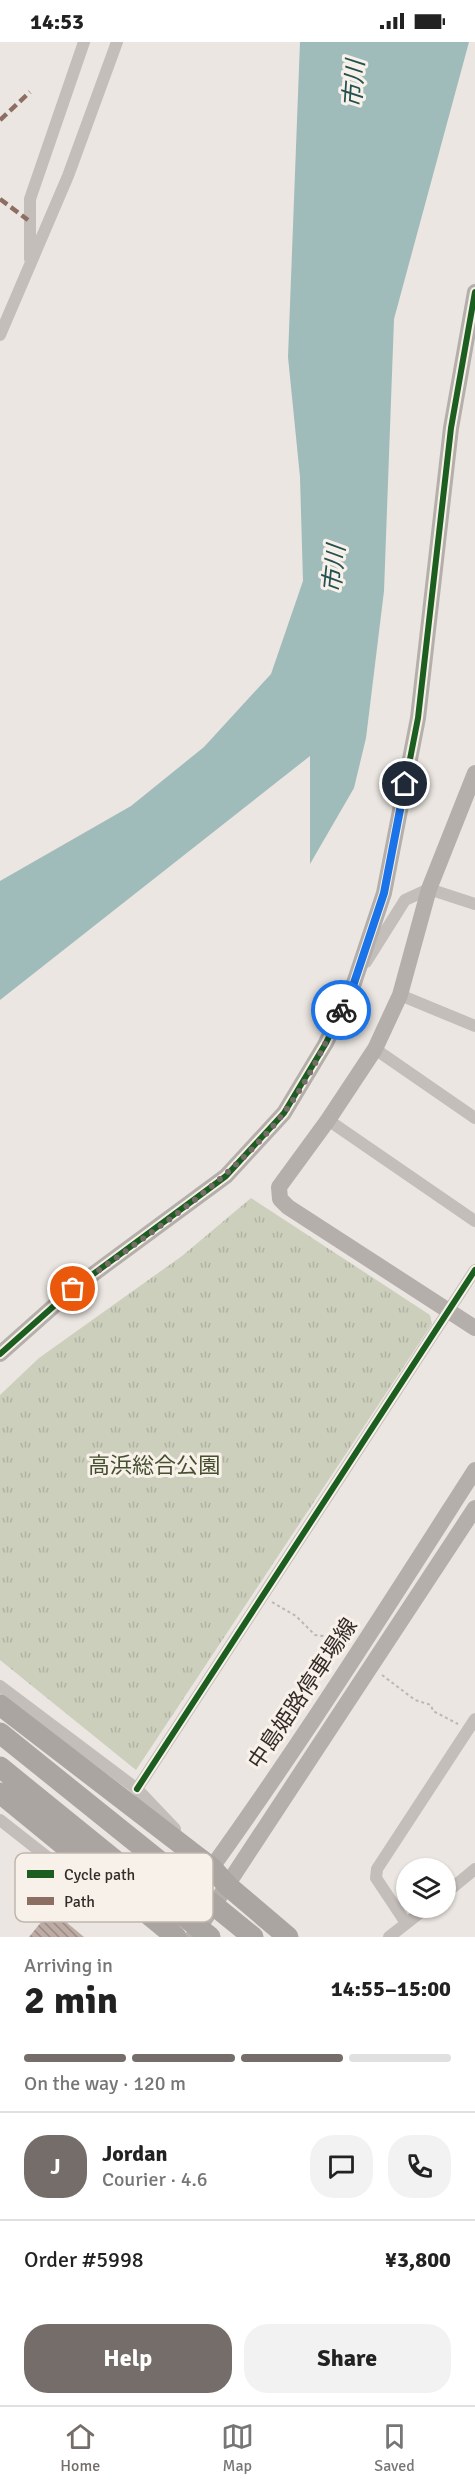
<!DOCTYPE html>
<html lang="en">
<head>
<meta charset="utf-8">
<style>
	body { margin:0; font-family:Signika,"Noto Sans JP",sans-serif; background:#f2f2f2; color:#222; height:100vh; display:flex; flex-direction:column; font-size:22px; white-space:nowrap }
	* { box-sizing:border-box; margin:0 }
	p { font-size:20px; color:#767676 }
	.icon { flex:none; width:33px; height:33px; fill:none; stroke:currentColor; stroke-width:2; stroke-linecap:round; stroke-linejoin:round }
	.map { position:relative; height:1895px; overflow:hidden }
	.details { display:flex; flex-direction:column; background:#fff; flex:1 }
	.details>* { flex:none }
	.tools { position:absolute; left:396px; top:1816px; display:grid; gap:12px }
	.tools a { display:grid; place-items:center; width:60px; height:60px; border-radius:50%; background:#fff; box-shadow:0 2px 4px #0004; font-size:30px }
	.pin { position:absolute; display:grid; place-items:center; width:51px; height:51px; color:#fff; margin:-26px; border:3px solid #fff; border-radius:50%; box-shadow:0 2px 6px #0007 }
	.courier { position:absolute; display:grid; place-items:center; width:60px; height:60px; margin:-30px; border:4px solid #1a73e8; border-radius:50%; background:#fff; color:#222; box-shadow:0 2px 8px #0007 }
	.head em { font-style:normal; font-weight:800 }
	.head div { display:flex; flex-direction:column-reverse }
	.head { display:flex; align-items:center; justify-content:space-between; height:102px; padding:0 24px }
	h1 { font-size:39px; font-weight:800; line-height:45px }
	.bar { display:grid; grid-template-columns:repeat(4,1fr); gap:9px 6px; align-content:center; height:72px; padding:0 24px }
	.bar i { height:8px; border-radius:4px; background:#e0e0e0 }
	.bar .on { background:#756d69 }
	.bar p { grid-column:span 4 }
	.line { display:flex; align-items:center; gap:15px; padding:0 24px; border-top:2px solid #e0e0e0 }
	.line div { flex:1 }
	.round { display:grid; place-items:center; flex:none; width:63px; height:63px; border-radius:24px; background:#f2f2f2 }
	.primary-button { display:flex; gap:12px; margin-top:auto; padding:12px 24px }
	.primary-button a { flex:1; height:69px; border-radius:24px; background:#756d69; color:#fff; font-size:24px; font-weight:800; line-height:69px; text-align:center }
	.primary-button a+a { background:#f2f2f2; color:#222 }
	.status { display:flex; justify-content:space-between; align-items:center; height:42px; padding:0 30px; background:#fff; direction:ltr }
	.status svg { height:16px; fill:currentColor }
	.tab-bar { display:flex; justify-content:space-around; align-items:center; height:84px; border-top:2px solid #e0e0e0; background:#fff; font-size:16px; color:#767676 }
	.tab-bar a { display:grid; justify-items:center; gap:3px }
	.tab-bar .on { color:#756d69 }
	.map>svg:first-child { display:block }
	.park { fill:url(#park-tufts) }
	.water { fill:#9fbbba }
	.building { fill:url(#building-back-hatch) }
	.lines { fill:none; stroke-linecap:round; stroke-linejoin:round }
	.path { stroke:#bdb7b2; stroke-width:2; stroke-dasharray:3 3; stroke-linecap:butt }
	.street { stroke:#c4beba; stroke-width:12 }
	.secondary { stroke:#b5afab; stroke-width:16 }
	.highway { stroke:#aaa5a0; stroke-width:21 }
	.highway-bridge { stroke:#aaa5a0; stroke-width:21 }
	.quiet { stroke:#8d6e63; stroke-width:4.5; stroke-dasharray:9 4.5; stroke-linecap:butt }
	.cycleway-casing { stroke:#f8f1e9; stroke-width:10 }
	.cycleway { stroke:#1b5e20; stroke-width:6 }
	.done { stroke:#756d69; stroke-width:6; stroke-dasharray:0 10.8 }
	.route { stroke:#1a73e8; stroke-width:8 }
	.labels { text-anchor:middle; stroke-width:6; stroke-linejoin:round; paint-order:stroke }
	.park-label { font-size:22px; fill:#45502f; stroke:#f8f1e9 }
	.street-label { font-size:22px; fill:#352c29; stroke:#f8f1e9 }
	.water-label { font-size:24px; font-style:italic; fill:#235052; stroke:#f8f1e9 }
	.key { fill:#f8f1e9; stroke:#beb6af; stroke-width:1.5 }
	.key-label { font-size:16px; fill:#352c29 }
</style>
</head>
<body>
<div class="status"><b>14:53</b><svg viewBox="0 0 49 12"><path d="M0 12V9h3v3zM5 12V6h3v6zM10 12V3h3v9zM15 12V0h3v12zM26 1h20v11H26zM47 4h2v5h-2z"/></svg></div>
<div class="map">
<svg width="475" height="1895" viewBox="0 0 475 1895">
	<defs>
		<pattern id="park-tufts" width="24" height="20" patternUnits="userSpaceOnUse" patternTransform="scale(1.5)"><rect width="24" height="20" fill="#cccfbc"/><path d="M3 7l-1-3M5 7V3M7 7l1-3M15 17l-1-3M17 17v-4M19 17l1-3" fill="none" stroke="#b0b2a2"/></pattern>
		<pattern id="building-back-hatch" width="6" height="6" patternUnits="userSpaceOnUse" patternTransform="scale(1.5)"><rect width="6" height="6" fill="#bdaba4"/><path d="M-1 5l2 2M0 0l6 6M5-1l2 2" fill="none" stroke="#9a8b86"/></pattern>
	</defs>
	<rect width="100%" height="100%" fill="#ebe6e1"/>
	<path class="park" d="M 251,1156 L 430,1273 L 432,1282 L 136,1728 L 0,1618 L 0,1353 L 39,1316 L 182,1214 Z"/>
	<path class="water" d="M 300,0 L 469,0 L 394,277 L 384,549 L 366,696 L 354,746 L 310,822 L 310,714 L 0,958 L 0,839 L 131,764 L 204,705 L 271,632 L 303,539 L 300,435 L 288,315 Z"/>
	<path class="building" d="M 51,1868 L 72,1885 L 84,1895 L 29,1895 Z"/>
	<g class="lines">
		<path class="path" d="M 272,1560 L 296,1574 L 315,1593 L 323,1594 L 343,1607
			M 382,1633 L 415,1658 L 431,1663 L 433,1669 L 458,1682"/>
		<path class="street" d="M 30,217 L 30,157 L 84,0
			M 0,293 L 68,134 L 117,0
			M 366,920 L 405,858 L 429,847 L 475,862
			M 400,953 L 475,984
			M 375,1007 L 475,1076
			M 328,1078 L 475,1179
			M 0,1644 L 137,1747 L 175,1787
			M 137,1747 L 475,1228
			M 0,1778 L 83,1843 L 136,1872
			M 446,1851 L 475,1827
			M 406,1881 L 376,1836 L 377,1827 L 475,1677
			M 389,1895 L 426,1866"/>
		<path class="secondary" d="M 475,731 L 429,847 L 400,953 L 375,1007 L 328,1078 L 279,1145 L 280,1157 L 288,1165 L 475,1286
			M 0,1312 L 73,1247 L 226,1134 L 284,1071 L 326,1001 L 354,941 L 384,851 L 418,676 L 451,386 L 475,250
			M 172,1880 C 280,1735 377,1581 475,1428
			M 193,1895 L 475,1466"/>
		<path class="highway" d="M 0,1663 L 212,1826 L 228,1844 L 288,1895
			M 0,1691 L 178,1834
			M 0,1725 L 159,1854
			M 0,1751 L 176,1895"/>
		<path class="highway-bridge" d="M 178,1834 L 253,1895
			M 159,1854 L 210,1895"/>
		<path class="quiet" d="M 0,78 L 30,50
			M 0,157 L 28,178"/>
		<defs>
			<path id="cycleway" d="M 0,1312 L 73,1247 L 226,1134 L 284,1071 L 326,1001 L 354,941 L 384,851 L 418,676 L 451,386 L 475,250
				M 137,1747 L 475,1228"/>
		</defs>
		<use href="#cycleway" class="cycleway-casing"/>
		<use href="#cycleway" class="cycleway"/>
	</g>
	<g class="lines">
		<path class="done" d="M 73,1247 C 146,1193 226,1144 283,1072 C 307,1041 325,1003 341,968"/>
		<path class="route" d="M 341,968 L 354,941 L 384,851 L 405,742"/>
	</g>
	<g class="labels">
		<g class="park-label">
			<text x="154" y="1431">高浜総合公園</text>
		</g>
		<g class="street-label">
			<text transform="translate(302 1651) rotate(-56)" y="8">中島姫路停車場線</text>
		</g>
		<g class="water-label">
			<text transform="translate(354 42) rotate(-86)" y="8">市川</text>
			<text transform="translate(334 527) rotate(-84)" y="8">市川</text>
		</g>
	</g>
	<rect x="15" y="1811" width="198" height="69" rx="9" class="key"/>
	<rect x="27" y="1828" width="27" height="8" fill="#1b5e20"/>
	<rect x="27" y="1855" width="27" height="8" fill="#8d6e63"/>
	<g class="key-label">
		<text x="64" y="1838">Cycle path</text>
		<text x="64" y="1865">Path</text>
	</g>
</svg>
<div class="tools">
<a><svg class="icon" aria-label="layers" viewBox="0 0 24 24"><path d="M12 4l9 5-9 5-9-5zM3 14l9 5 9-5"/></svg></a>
</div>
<div class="pin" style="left:73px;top:1247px;background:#ea580c"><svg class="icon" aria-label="bag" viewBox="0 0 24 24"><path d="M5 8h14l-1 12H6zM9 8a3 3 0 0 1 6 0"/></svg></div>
<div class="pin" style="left:405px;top:742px;background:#1f2937"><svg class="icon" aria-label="home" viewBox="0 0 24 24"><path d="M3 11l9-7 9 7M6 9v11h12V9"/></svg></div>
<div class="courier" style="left:341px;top:968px"><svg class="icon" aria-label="bike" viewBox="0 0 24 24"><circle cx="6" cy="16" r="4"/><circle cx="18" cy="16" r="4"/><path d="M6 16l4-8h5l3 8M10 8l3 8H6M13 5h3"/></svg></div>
</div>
<section class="details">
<div class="head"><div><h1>2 min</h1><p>Arriving in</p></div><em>14:55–15:00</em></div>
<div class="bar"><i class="on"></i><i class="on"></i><i class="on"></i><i></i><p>On the way · 120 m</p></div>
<div class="line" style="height:108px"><b class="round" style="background:#756d69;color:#fff">J</b><div><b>Jordan</b><p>Courier · 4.6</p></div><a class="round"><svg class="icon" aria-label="chat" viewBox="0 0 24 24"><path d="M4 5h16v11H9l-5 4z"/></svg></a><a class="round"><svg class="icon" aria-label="phone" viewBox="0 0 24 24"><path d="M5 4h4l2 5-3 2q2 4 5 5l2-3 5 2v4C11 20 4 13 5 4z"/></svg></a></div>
<div class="line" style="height:78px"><div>Order #5998</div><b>¥3,800</b></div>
<div class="primary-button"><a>Help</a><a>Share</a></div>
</section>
<nav class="tab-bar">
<a class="on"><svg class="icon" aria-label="home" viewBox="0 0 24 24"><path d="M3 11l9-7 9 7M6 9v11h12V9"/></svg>Home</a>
<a><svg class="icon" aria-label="map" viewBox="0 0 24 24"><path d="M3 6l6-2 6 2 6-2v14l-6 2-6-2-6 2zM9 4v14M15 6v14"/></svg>Map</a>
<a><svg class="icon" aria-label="saved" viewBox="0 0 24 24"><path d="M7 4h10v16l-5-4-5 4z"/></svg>Saved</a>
</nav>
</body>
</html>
